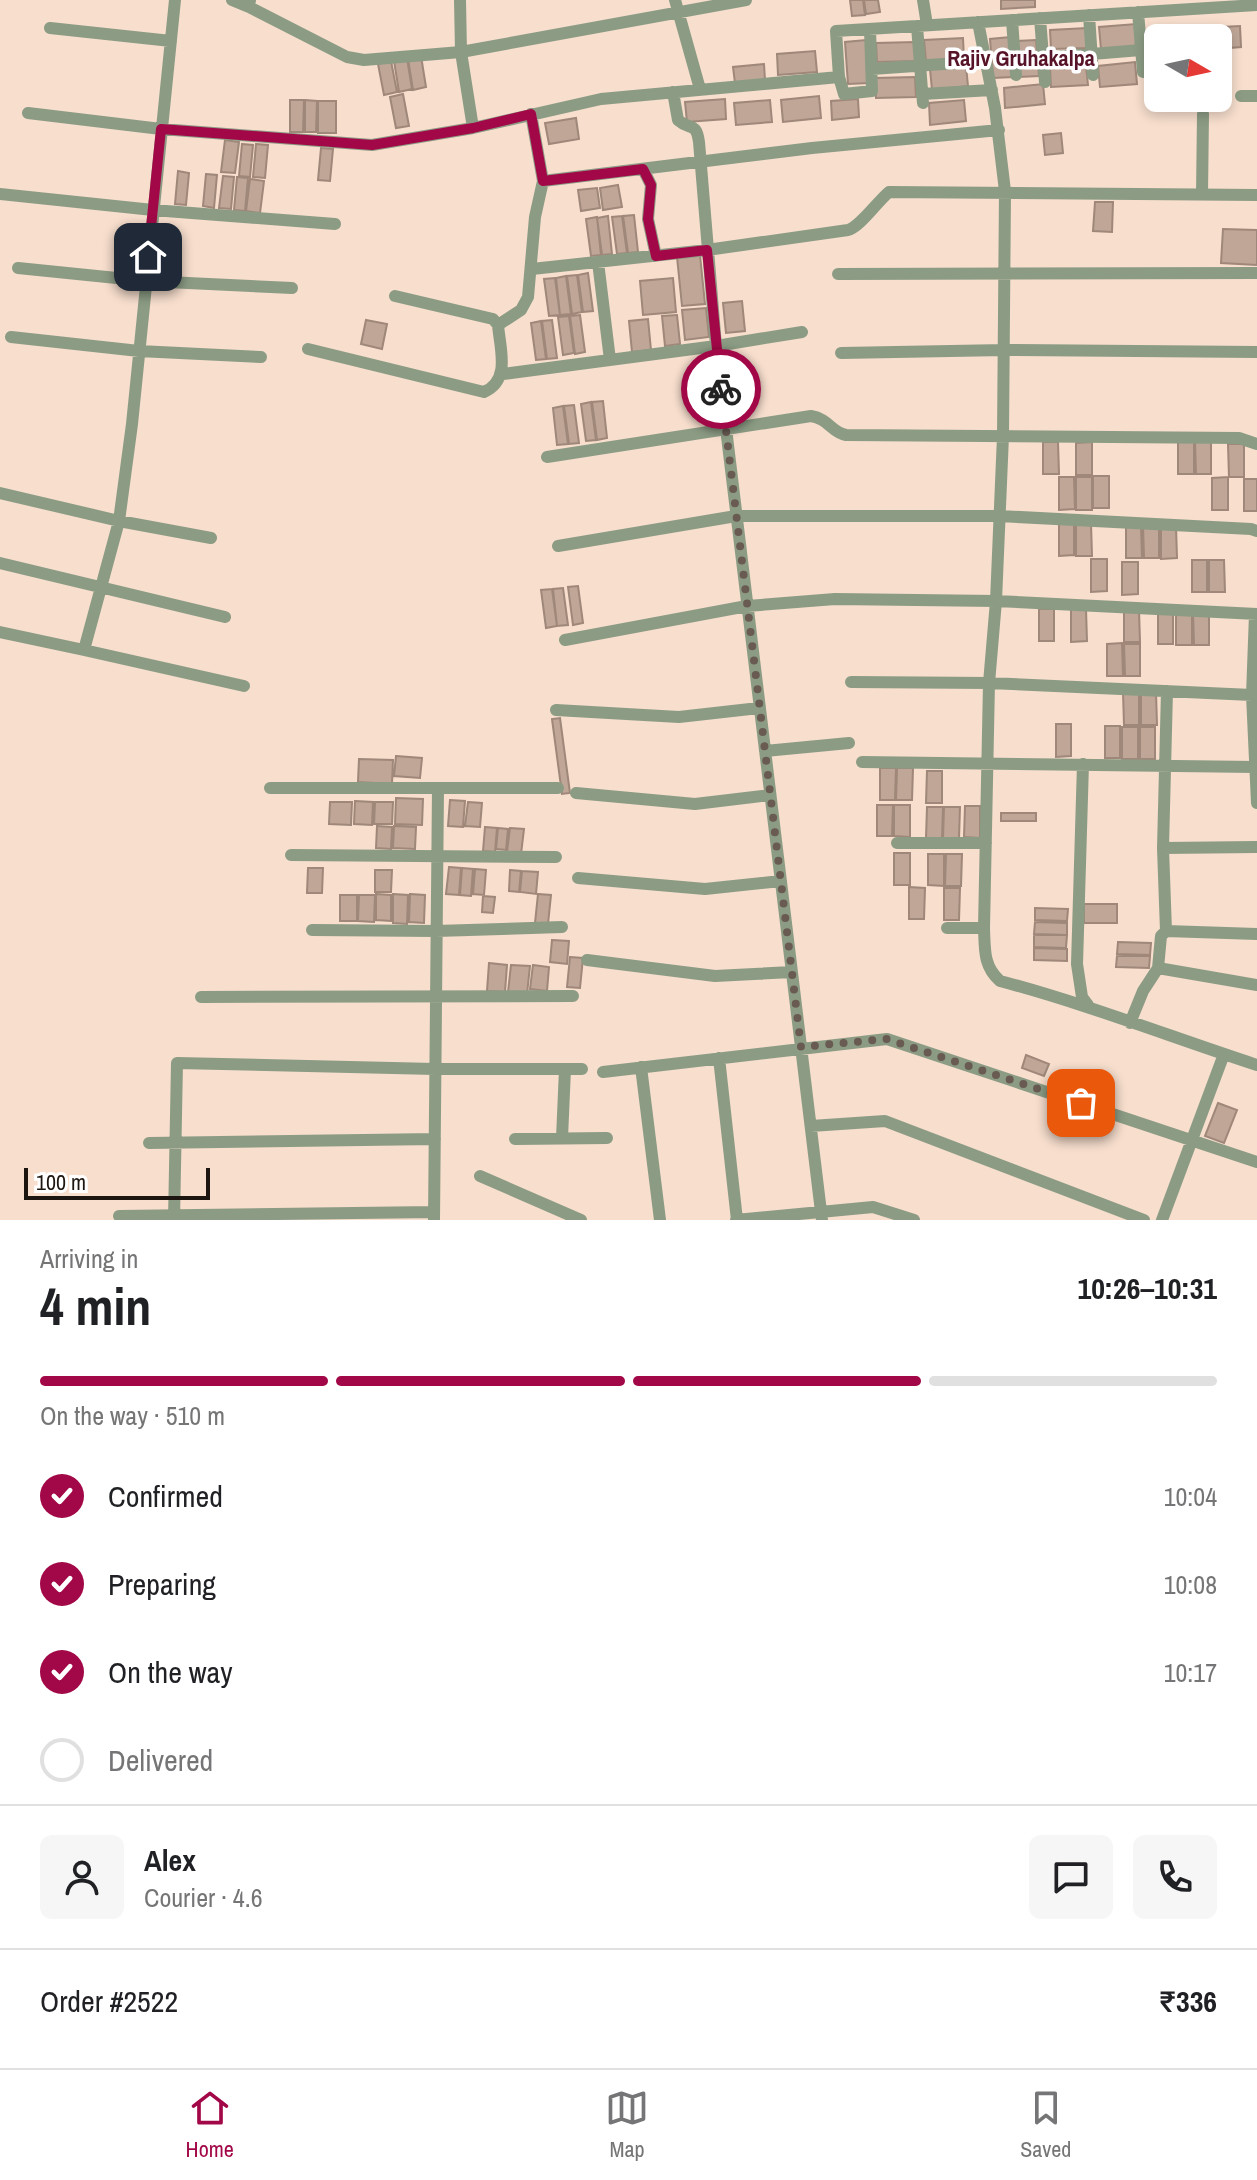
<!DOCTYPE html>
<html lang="en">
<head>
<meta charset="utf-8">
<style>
	body { margin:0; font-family:"Archivo Narrow",sans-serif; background:#f6f6f6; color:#202124; height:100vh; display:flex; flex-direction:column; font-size:30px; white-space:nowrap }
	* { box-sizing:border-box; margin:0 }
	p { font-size:26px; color:#757577 }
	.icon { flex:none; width:44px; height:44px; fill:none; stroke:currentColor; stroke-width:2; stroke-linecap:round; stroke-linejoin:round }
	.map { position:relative; height:1220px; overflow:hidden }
	.panel { display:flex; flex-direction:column; background:#fff; flex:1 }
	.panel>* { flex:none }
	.needle { width:52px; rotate:99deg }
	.buttons { position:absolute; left:1144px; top:24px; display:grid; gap:16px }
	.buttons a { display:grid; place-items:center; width:88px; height:88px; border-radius:12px; background:#fff; box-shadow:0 4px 12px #0003; font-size:40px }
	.scale { position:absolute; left:24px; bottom:20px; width:186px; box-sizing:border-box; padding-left:8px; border:4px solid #1d150f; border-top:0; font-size:22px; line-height:28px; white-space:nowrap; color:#1d150f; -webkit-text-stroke:6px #fff; paint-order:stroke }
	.pin { position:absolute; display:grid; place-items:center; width:68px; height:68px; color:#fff; margin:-34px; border-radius:16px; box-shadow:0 4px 12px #0006 }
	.courier { position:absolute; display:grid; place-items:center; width:80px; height:80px; margin:-40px; border:6px solid #a20847; border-radius:50%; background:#fff; color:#222; box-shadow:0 2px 10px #0007 }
	.overview em { font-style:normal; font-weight:700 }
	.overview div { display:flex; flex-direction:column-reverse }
	.overview { display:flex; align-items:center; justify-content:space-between; height:136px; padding:0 40px }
	h1 { font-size:52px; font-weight:700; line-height:60px }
	.bar { display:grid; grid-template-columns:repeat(4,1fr); gap:12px 8px; align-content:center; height:96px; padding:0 40px }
	.bar i { height:10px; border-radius:6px; background:#e0e0e0 }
	.bar .active { background:#a20847 }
	.bar p { grid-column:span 4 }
	.line { display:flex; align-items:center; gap:20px; padding:0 40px; border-top:2px solid #e0e0e0 }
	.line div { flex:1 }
	.round { display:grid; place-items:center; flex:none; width:84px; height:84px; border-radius:12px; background:#f6f6f6 }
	ol { padding:0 40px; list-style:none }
	li { display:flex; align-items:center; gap:24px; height:88px }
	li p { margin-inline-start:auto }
	li .icon { padding:8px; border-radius:50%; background:#a20847; color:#fff; stroke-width:4 }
	li:last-child { color:#757577 }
	li i { width:44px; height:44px; border:4px solid #e0e0e0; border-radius:50% }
	.menu { display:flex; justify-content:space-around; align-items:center; height:112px; border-top:2px solid #e0e0e0; background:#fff; font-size:22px; color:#757577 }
	.menu a { display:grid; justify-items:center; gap:4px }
	.menu .active { color:#a20847 }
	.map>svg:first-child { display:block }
	.building { fill:#bfa697; stroke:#9f8779; stroke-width:2 }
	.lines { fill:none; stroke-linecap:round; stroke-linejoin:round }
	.minor { stroke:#8c9c84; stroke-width:12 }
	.done { stroke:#695b52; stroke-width:8; stroke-dasharray:0 14.4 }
	.route { stroke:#a20847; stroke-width:10 }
	.labels { text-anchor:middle; stroke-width:7; stroke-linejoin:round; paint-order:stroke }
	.neighbourhood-label { font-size:22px; font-weight:bold; fill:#571328; stroke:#fff }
</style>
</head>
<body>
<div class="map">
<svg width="1257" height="1220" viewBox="0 0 1257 1220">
	<rect width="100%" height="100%" fill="#f7decd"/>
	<path class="building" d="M 850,0 L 863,0 L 865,15 L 852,16 Z
		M 864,0 L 878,0 L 880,12 L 866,14 Z
		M 1001,0 L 1035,0 L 1035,7 L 1001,9 Z
		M 1136,24 L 1137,46 L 1101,49 L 1099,27 Z
		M 1240,26 L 1241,47 L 1218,49 L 1218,41 L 1230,40 L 1229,35 L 1202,38 L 1201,28 Z
		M 1087,28 L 1087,48 L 1051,49 L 1050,30 Z
		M 1163,32 L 1163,38 L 1158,38 L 1158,70 L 1147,71 L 1143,34 Z
		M 1010,37 L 1013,77 L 993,78 L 990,39 Z
		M 963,38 L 964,59 L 926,61 L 924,40 Z
		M 866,40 L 869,83 L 848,84 L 845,42 Z
		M 1036,40 L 1039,76 L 1019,77 L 1016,41 Z
		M 915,42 L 916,61 L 877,62 L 876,43 Z
		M 815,51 L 817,72 L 778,75 L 777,54 Z
		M 421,56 L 426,87 L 413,90 L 408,59 Z
		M 407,58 L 412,89 L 399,92 L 394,61 Z
		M 391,61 L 397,92 L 384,95 L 378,64 Z
		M 1135,62 L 1137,84 L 1100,87 L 1098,66 Z
		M 764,64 L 765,80 L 735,83 L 733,67 Z
		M 966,66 L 968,86 L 932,90 L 930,69 Z
		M 1086,66 L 1088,85 L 1051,87 L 1050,68 Z
		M 915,77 L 916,97 L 876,98 L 875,78 Z
		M 1043,84 L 1045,104 L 1005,108 L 1004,88 Z
		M 403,94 L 409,126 L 396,128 L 390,97 Z
		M 819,96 L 821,118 L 783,122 L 781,100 Z
		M 725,99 L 726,119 L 687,122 L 685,102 Z
		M 858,99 L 859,117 L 832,120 L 831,101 Z
		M 290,100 L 304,100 L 303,132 L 290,132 Z
		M 305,100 L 317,101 L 316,132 L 305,132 Z
		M 770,100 L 772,122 L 736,125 L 734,103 Z
		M 964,100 L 966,121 L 930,125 L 929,103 Z
		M 318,101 L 336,101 L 336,133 L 318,133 Z
		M 576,118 L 579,139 L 549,144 L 545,123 Z
		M 1061,133 L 1063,153 L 1045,155 L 1043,135 Z
		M 225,140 L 239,142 L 235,173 L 221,172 Z
		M 242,144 L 253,145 L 250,177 L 239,176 Z
		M 256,144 L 268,145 L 265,178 L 253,177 Z
		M 321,148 L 333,149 L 330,181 L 318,180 Z
		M 178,171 L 189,173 L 186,205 L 175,204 Z
		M 206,174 L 217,175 L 214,208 L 203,206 Z
		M 223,176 L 234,177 L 231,209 L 219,208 Z
		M 237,177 L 248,178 L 245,211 L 234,210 Z
		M 250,179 L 264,181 L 260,213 L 246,211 Z
		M 618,185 L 622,207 L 603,210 L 600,188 Z
		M 597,188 L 600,208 L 581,211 L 578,190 Z
		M 1095,202 L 1113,202 L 1112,232 L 1093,231 Z
		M 634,215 L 638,252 L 628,253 L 623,216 Z
		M 608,216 L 612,254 L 602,255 L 597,218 Z
		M 622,216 L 627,253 L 617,254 L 612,217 Z
		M 597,217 L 601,255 L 591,256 L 586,219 Z
		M 1223,229 L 1257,230 L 1257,265 L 1221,263 Z
		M 700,255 L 705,304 L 682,306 L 677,257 Z
		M 588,273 L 593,311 L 583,312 L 578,275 Z
		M 577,275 L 582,312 L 572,314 L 567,276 Z
		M 566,276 L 571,314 L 560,315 L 556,278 Z
		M 555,278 L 560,315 L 549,316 L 544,279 Z
		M 673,278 L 676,312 L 643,315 L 640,281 Z
		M 742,301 L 745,331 L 726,333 L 723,303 Z
		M 706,308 L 709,337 L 685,340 L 682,310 Z
		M 580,315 L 585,352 L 575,354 L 570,316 Z
		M 677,315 L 680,344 L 665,346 L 662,316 Z
		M 569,316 L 574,353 L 563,355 L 558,317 Z
		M 648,319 L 651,350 L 632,352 L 629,321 Z
		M 366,320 L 387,324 L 382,349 L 361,344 Z
		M 552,320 L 557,358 L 547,359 L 542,321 Z
		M 541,321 L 546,359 L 536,360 L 531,323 Z
		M 603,401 L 607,438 L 597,440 L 592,402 Z
		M 591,402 L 596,440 L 586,441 L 581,404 Z
		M 574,405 L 579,443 L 569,444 L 564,406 Z
		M 563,406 L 568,444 L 557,445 L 553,408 Z
		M 1043,442 L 1058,442 L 1059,474 L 1043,474 Z
		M 1092,442 L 1092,475 L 1076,475 L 1076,443 Z
		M 1178,442 L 1194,442 L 1194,474 L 1178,474 Z
		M 1195,442 L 1211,442 L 1211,474 L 1196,474 Z
		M 1228,444 L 1244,444 L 1244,477 L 1229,477 Z
		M 1093,476 L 1109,476 L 1109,508 L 1093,508 Z
		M 1059,477 L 1074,477 L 1075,509 L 1059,510 Z
		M 1076,477 L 1092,477 L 1092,510 L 1076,510 Z
		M 1228,477 L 1228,510 L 1212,510 L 1212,478 Z
		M 1244,479 L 1257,479 L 1257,511 L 1244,511 Z
		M 1059,523 L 1074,523 L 1074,555 L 1059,556 Z
		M 1076,523 L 1091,523 L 1092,556 L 1076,556 Z
		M 1126,526 L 1141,526 L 1142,558 L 1126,558 Z
		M 1143,526 L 1159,526 L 1159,558 L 1144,558 Z
		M 1161,526 L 1176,526 L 1177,558 L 1161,559 Z
		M 1091,559 L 1107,559 L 1107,591 L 1091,592 Z
		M 1192,560 L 1207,560 L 1207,592 L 1192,592 Z
		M 1209,560 L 1224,560 L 1225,592 L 1209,592 Z
		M 1122,562 L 1138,562 L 1138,594 L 1122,595 Z
		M 578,586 L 583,623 L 573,625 L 568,587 Z
		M 563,588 L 568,625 L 557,626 L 553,589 Z
		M 552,589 L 557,626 L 546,628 L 541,590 Z
		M 1039,609 L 1054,609 L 1054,641 L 1039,641 Z
		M 1071,609 L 1086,609 L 1087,641 L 1071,642 Z
		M 1124,610 L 1139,610 L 1140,642 L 1124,642 Z
		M 1158,612 L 1173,612 L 1173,644 L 1158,644 Z
		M 1192,612 L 1192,645 L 1176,645 L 1176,613 Z
		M 1193,613 L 1209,613 L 1209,645 L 1194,645 Z
		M 1122,643 L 1123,676 L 1107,676 L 1107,644 Z
		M 1124,644 L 1140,644 L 1140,676 L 1125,676 Z
		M 1123,692 L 1139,692 L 1139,725 L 1124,725 Z
		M 1156,692 L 1157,725 L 1141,725 L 1141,693 Z
		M 560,718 L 570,793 L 562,794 L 552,719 Z
		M 1056,724 L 1071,724 L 1071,756 L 1056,757 Z
		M 1105,726 L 1120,726 L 1120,758 L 1105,758 Z
		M 1122,727 L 1138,727 L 1138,759 L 1122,759 Z
		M 1140,727 L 1155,727 L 1155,759 L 1140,759 Z
		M 396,756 L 422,758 L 420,778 L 394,776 Z
		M 359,759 L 393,760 L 392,784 L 358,782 Z
		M 880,768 L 896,768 L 895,800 L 880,800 Z
		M 897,768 L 913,768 L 912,800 L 896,800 Z
		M 927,771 L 942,771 L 942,803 L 926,803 Z
		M 396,798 L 423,799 L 422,825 L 395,824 Z
		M 450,800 L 465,801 L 463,827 L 448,826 Z
		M 355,801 L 373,802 L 372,825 L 354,824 Z
		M 330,802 L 352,802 L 351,825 L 329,824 Z
		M 375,802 L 393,802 L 392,824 L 374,824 Z
		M 468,802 L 482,803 L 480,827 L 465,826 Z
		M 877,805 L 893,805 L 892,836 L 877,836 Z
		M 894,805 L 910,805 L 910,837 L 894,836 Z
		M 965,806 L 980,806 L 980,838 L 964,837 Z
		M 927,807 L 943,807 L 942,839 L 926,838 Z
		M 944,807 L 960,807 L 959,839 L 943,838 Z
		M 1001,813 L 1036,813 L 1036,821 L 1001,821 Z
		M 377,826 L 392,827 L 391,849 L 376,848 Z
		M 394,826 L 416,827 L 415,849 L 393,848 Z
		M 485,827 L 497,828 L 495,852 L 483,851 Z
		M 498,828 L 508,829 L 506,850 L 496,849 Z
		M 510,828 L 524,829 L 521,854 L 507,852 Z
		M 894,853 L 910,853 L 910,885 L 894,885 Z
		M 928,854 L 944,854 L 944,886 L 928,885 Z
		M 946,854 L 962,854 L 961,886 L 945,886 Z
		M 449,867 L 461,868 L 459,895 L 446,894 Z
		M 308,868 L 323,868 L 322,893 L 307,893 Z
		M 462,868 L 473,869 L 471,896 L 460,895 Z
		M 475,869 L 486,870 L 484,895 L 473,894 Z
		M 375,870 L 392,870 L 391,892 L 375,892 Z
		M 510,870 L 521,871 L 519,892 L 509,891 Z
		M 522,871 L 538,872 L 536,894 L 520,892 Z
		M 909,887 L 925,888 L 924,919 L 909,919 Z
		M 944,888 L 960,888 L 959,920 L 944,920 Z
		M 376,894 L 391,895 L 391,921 L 376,920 Z
		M 393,894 L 408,895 L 407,924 L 393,923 Z
		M 410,894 L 425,895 L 424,923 L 409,922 Z
		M 538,894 L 551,895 L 548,924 L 535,923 Z
		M 340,895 L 357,895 L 357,921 L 340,921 Z
		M 359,895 L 375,895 L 374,922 L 358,921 Z
		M 483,896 L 495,897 L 493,913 L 482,912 Z
		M 1084,904 L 1117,904 L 1117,923 L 1084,923 Z
		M 1035,908 L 1068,909 L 1067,921 L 1035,920 Z
		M 1035,922 L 1067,923 L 1067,935 L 1034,934 Z
		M 1034,935 L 1067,935 L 1066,948 L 1034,947 Z
		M 552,940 L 569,941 L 567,964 L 550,962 Z
		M 1118,942 L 1151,943 L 1150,955 L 1117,954 Z
		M 1034,948 L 1067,949 L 1067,961 L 1034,960 Z
		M 1117,956 L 1150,956 L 1149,968 L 1116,967 Z
		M 570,957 L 583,958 L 580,988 L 567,987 Z
		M 489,963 L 507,965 L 505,992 L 487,991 Z
		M 511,965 L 530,966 L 527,994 L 508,992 Z
		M 533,965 L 549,967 L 547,991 L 530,989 Z
		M 1026,1055 L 1049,1064 L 1044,1076 L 1022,1068 Z
		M 1218,1103 L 1237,1110 L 1224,1143 L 1205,1136 Z"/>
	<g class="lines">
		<path class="minor" d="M 175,0 L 132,424 L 119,521 L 84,650 L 244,686
			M 232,0 L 249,7 L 250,0
			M 460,0 L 461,52 L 473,128
			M 675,0 L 700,89
			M 923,0 L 927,25
			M 249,7 L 347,57 L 364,60 L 461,52 L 746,0
			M 1138,12 L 1143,72
			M 1089,15 L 1093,75
			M 1040,18 L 1045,82
			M 1012,20 L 1016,75
			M 978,22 L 995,108 L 1005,191 L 1003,436 L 996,601 L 989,683 L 984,928 C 985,949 983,966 1000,981 C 1087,1004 1171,1037 1257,1065
			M 917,26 L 923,103
			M 50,28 L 171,41
			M 1043,58 L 1141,50
			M 872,69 L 986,61
			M 839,77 L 844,94 L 872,91 L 870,29
			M 673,92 L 678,120 C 690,131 696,121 699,142 L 716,346 L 822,1220
			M 922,94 L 992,90
			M 1241,96 L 1257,96
			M 28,113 L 161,129 L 372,145 L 473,128 L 601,99 L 839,77 L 836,31 L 1257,5
			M 643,169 L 651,185 L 648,219 L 656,256
			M 543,181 L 812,148 L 999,130
			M 0,194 L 153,210 L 335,224
			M 1202,194 L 1203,114
			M 598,262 L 610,360
			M 18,268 L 146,281 L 292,288
			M 532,269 L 707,250 L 848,230 C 860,227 877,202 889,192 L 1257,195
			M 838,274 L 1257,273
			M 498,325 L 521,310 L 528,297 L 535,217 L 543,181 L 531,114
			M 11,337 L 139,351 L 261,357
			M 308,349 L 484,392 C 511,380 500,349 498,325 L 493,319 L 395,296
			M 841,353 L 1005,350 L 1257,352
			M 503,374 L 716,346 L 802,332
			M 547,457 L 811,416 C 829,419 831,432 846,435 L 1239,438 L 1257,444
			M 0,493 L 119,521 L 211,538
			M 558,546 L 736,516 L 999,516 L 1251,529 L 1257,531
			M 0,563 L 225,617
			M 0,632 L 84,650
			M 565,640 L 747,606 L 835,599 L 996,601 L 1257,614
			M 851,682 L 989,683 L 1252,695 L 1255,614
			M 1167,691 L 1163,848 L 1257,847
			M 1257,697 L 1252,695 L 1257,803
			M 556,710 L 679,717 L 759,708
			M 765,751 L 849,743
			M 862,762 L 1255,767
			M 1083,764 L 1077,964 L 1082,997 L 1088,1005
			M 270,788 L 558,788
			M 576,793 L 695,804 L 770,795
			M 897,843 L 986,843
			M 1163,848 L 1166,931
			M 291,855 L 556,857
			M 578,878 L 705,889 L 781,881
			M 947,928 L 984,928
			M 312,930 L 436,931 L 562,927
			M 587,960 L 715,976 L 792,972
			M 1158,968 L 1257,985
			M 201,997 L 573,996
			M 1130,1023 L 1143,991 L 1158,968 L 1161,936 L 1166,931 L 1257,934
			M 719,1058 L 737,1220
			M 641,1067 L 660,1220
			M 603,1072 L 887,1039 L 1257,1162
			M 811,1126 L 885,1121 L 1144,1220
			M 562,1138 L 565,1069
			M 515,1139 L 607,1138
			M 149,1143 L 435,1139
			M 480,1176 L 581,1220
			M 119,1216 L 434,1212
			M 174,1220 L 177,1063 L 435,1069 L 582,1069
			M 434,1220 L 438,788
			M 736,1220 L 873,1207 L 914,1220
			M 1162,1220 L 1224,1054"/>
	</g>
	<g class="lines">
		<path class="done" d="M 721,389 L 801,1047 L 887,1039 L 1081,1103"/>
		<path class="route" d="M 148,257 L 161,129 L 372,145 L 473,128 L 531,114 L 543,181 L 643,169 L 651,185 L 648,219 L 656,256 L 707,250 L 721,389"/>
	</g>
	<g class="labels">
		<g class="neighbourhood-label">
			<text x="1021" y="66">Rajiv Gruhakalpa</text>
		</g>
	</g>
</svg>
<div class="buttons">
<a><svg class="needle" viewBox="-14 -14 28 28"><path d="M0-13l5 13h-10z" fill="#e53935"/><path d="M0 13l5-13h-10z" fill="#757577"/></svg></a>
</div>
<div class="scale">100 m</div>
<div class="pin" style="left:1081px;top:1103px;background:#ea580c"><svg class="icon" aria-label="bag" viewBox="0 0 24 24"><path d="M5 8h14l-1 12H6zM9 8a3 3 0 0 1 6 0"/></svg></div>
<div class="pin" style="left:148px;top:257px;background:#1f2937"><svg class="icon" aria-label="home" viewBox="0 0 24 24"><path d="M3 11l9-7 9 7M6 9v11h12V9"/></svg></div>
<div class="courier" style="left:721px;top:389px"><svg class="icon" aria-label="bike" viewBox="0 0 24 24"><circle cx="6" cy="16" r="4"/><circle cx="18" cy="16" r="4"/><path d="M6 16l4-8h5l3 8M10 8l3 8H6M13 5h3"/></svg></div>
</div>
<section class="panel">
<div class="overview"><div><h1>4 min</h1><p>Arriving in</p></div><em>10:26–10:31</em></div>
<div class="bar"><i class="active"></i><i class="active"></i><i class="active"></i><i></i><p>On the way · 510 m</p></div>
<ol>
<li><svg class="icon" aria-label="check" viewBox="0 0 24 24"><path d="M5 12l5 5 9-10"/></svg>Confirmed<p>10:04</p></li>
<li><svg class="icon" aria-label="check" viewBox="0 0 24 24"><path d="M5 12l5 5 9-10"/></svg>Preparing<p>10:08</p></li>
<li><svg class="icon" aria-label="check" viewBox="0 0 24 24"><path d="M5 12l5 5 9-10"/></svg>On the way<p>10:17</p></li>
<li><i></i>Delivered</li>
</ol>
<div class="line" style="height:144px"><a class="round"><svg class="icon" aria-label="person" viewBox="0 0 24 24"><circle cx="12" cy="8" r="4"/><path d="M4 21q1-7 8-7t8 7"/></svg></a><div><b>Alex</b><p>Courier · 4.6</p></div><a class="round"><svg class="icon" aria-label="chat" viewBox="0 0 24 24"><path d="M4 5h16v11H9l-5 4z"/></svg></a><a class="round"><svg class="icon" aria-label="phone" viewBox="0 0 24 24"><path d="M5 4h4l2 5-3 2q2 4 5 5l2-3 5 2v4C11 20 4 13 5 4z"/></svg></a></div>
<div class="line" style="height:104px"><div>Order #2522</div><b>₹336</b></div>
</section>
<nav class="menu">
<a class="active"><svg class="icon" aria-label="home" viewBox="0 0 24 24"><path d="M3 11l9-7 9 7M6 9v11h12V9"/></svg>Home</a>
<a><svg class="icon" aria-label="map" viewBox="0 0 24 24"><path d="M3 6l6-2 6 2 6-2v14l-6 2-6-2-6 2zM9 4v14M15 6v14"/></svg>Map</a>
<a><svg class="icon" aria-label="saved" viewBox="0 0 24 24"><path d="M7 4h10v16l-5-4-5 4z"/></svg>Saved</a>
</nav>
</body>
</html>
